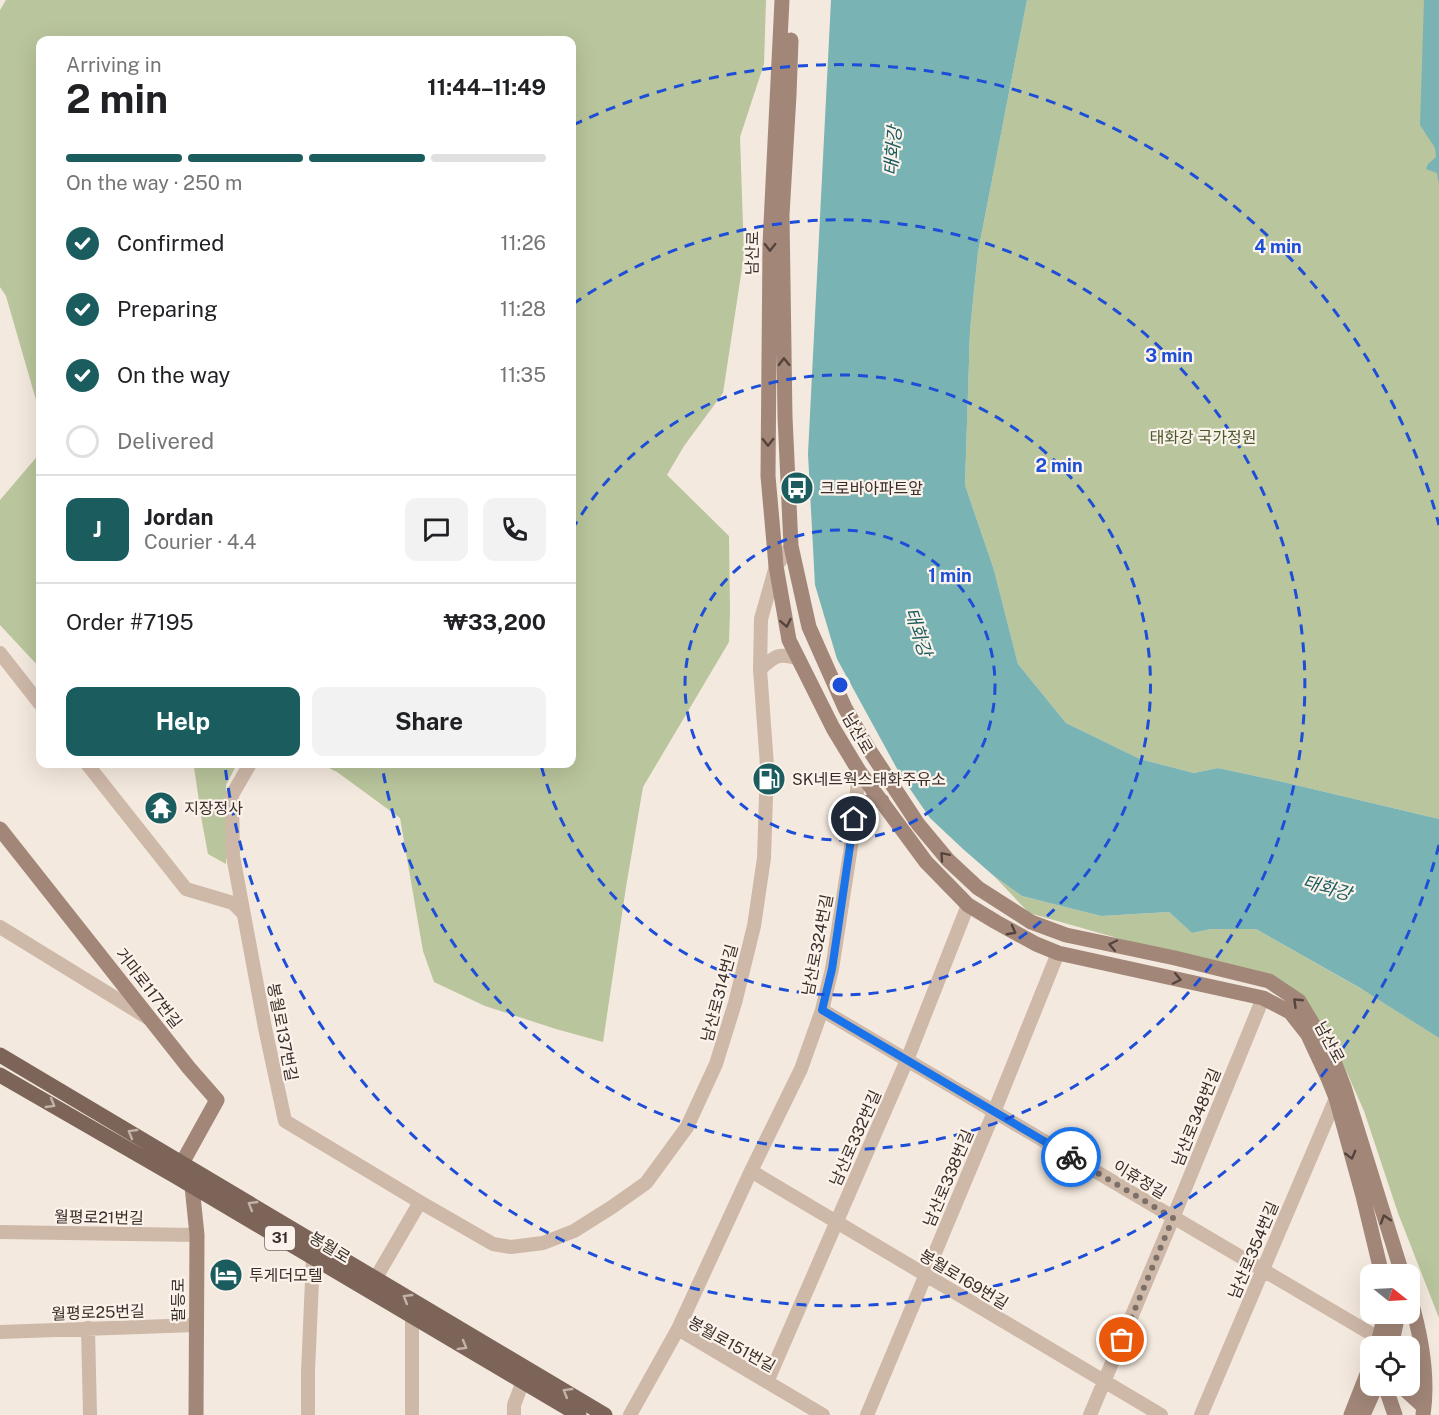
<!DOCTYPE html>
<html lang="en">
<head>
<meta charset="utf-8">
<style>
	body { margin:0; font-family:"Public Sans","Noto Sans KR",sans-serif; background:#f2f2f2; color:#202124; height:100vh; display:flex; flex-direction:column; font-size:22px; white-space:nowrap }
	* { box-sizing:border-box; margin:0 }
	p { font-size:20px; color:#757577 }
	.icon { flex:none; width:33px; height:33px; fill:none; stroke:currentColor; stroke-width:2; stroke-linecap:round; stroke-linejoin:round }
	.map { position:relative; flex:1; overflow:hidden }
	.drawer { position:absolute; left:36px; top:36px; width:540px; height:732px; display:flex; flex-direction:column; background:#fff; border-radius:12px; box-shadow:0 6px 24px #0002 }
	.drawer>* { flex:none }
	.needle { width:39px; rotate:108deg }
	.fabs { position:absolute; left:1360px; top:1264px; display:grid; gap:12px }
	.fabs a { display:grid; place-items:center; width:60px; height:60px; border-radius:12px; background:#fff; box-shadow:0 6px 24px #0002; font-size:30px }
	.pin { position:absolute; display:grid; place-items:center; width:51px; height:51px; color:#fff; margin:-26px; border:3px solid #fff; border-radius:50%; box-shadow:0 2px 6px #0007 }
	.courier { position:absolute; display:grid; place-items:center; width:60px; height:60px; margin:-30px; border:4px solid #1a73e8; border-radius:50%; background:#fff; color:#222; box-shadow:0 2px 8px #0007 }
	.headline em { font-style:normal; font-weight:700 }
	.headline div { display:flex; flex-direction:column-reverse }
	.headline { display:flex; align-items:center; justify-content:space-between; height:102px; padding:0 30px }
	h1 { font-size:39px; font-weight:700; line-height:45px }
	.bar { display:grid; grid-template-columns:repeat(4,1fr); gap:9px 6px; align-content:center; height:72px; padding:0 30px }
	.bar i { height:8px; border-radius:4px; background:#e0e0e0 }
	.bar .active { background:#1b5d5f }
	.bar p { grid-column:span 4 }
	.line { display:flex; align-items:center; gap:15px; padding:0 30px; border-top:2px solid #e0e0e0 }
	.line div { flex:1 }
	.round { display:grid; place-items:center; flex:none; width:63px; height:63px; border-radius:12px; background:#f2f2f2 }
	ol { padding:0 30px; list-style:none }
	li { display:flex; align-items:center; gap:18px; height:66px }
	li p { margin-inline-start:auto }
	li .icon { padding:6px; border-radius:50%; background:#1b5d5f; color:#fff; stroke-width:4 }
	li:last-child { color:#757577 }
	li i { width:33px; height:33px; border:3px solid #e0e0e0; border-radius:50% }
	.button { display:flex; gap:12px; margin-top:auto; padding:12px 30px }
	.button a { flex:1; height:69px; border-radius:12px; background:#1b5d5f; color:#fff; font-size:24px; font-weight:700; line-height:69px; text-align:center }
	.button a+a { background:#f2f2f2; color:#202124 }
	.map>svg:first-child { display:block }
	.green { fill:#b9c59c }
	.water { fill:#7ab3b4 }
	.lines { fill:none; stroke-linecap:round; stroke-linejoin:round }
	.street { stroke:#ceb8a8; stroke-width:14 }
	.secondary { stroke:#a28779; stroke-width:15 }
	.primary { stroke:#7d6459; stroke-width:15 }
	.oneway { stroke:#54443d }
	.oneway2 { stroke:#c2b3a9 }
	.done { stroke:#7b6f68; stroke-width:6; stroke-dasharray:0 10.8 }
	.route { stroke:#1a73e8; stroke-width:8 }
	.ring { fill:none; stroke:#1d4ed8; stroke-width:3; stroke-dasharray:10 8 }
	.labels { text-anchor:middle; stroke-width:4.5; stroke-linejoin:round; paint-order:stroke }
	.shield { fill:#fbf3eb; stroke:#746963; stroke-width:1.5 }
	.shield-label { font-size:15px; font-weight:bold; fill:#3a2e29 }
	.street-label { font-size:16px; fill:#3a2e29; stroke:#fbf3eb }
	.park-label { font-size:16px; fill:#4b5a2b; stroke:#fbf3eb }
	.poi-label { font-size:16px; fill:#3a2e29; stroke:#fbf3eb; text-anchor:start }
	.water-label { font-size:18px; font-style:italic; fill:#1b5d5f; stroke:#fbf3eb }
	.centre { fill:#1d4ed8; stroke:#fbf3eb; stroke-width:3 }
	.ring-label { font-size:18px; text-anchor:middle; font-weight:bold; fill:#1d4ed8; stroke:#fbf3eb; stroke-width:4.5; stroke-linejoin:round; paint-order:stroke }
</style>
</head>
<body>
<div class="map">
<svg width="1439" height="1415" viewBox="0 0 1439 1415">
	<rect width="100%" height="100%" fill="#f4e9de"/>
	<path class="green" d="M 6,0 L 766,0 L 764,64 L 740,137 L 744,255 L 723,393 L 684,446 L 667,475 L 729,536 L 730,611 L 729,642 L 643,787 L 626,887 L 603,1042 L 556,1029 L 485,1006 L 434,982 L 423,951 L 400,818 L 337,772 L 321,764 L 572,764 L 572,40 L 40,40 L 40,423 L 40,414 L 6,296 L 0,287 L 0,10 Z
		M 1027,0 L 1439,0 L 1439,819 L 1279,781 L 1218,768 L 1194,773 L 1140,759 L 1066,723 L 1018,664 L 994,570 L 965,485 L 970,330 L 978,252 Z
		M 40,453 L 40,668 L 0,625 L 0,500 Z
		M 190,764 L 237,764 L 226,785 L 226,864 L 208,854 L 202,822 L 194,767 Z
		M 994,876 L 1022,896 L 1101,916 L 1169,912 L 1192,933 L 1211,929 L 1256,929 L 1370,994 L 1439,1038 L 1439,1318 L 1398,1213 L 1364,1111 L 1332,1039 L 1299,1001 L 1269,981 L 1029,913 Z"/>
	<path class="water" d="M 831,0 L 1027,0 L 978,252 L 970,330 L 965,485 L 994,570 L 1018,664 L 1066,723 L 1140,759 L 1194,773 L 1218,768 L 1279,781 L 1439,819 L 1439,1038 L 1360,988 L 1256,929 L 1211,929 L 1192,933 L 1169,912 L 1101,916 L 1022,896 L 994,876 L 963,849 L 930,818 L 901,776 L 837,659 L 815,585 L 808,454 Z
		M 1424,0 L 1439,0 L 1439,184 L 1437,173 L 1426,169 L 1428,164 L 1436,157 L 1435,148 L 1420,125 Z"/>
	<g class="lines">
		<path class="street" d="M 0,653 L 40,704
			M 760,669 C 775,656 779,652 799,659
			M 87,764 L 186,889 L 233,903 L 243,913
			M 250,764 L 232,795 L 233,856 L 265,1028 L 285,1121 L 420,1202 L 370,1288
			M 0,927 L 148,1018
			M 822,1010 L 1380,1339
			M 751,1171 L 1161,1415
			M 420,1202 L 493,1244 L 511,1247 L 543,1243 L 574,1231 L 612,1207 L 646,1183 L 687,1127 L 716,1064 L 735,1003 L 754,926 L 764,858 L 767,766 L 760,669 L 761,619 L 776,566 L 791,546
			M 0,1232 L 197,1235
			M 88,1328 L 90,1415
			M 678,1329 L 823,1415
			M 0,1332 L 196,1325
			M 767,1382 L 907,1060 L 968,905
			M 308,1415 L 308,1372 L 313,1257
			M 412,1415 L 412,1317
			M 514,1415 L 514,1405 L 523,1381
			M 630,1415 L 678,1329 L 751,1171 L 801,1069 L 822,1010 L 832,969 L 852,840 L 859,771
			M 867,1415 L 994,1112 L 1058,953
			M 1090,1415 L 1173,1218 L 1263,998
			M 1201,1415 L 1336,1098"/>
		<path class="secondary" d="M 782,0 L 770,244 L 768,476 L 776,566 L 789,640 L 833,728 L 859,771 L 926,862 L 968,905 L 996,922 L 1036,944 L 1058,953 L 1263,998 L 1290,1012 L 1308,1035 L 1328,1078 L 1336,1098 L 1363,1196 L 1382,1275
			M 791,40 L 789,95 L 782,215 L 785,417 L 791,546 L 809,627 L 845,708 L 868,748 L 918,824 L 948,860 L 978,888 L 1031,922 L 1066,935 L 1175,958 L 1269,981 L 1299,1001 L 1332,1056 L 1344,1087 L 1401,1270 L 1401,1275
			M 854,819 C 862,805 865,799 882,801
			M 0,829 L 189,1068 L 217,1100 L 176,1174
			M 192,1186 L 197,1235 L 196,1415
			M 1410,1298 C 1421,1335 1429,1376 1423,1415
			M 1377,1347 L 1385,1314
			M 1391,1347 L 1398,1314
			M 1385,1386 L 1395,1415
			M 1401,1386 L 1424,1407
			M 1351,1415 L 1371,1364
			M 1363,1415 L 1376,1386"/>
		<path class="primary" d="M 0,1055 L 605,1415
			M 0,1075 L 175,1176 L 579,1415"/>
	</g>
	<defs><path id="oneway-chevron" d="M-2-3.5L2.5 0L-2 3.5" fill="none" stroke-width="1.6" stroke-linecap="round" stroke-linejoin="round" transform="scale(1.5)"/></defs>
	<g class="oneway">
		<use href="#oneway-chevron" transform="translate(770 247) rotate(91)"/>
		<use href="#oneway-chevron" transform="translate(784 362) rotate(-91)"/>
		<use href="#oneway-chevron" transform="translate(768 442) rotate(90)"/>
		<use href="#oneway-chevron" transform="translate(786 623) rotate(79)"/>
		<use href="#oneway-chevron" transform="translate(944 856) rotate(-131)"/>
		<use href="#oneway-chevron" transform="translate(1012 931) rotate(28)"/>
		<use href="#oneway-chevron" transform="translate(1113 945) rotate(-168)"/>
		<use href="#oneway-chevron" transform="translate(1177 979) rotate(12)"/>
		<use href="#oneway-chevron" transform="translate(1297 1002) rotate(-136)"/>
		<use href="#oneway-chevron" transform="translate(1351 1155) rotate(75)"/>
		<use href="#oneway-chevron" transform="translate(1385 1219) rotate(-108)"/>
	</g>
	<g class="oneway2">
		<use href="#oneway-chevron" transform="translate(51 1104) rotate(30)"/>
		<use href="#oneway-chevron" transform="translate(132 1133) rotate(-150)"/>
		<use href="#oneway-chevron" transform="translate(252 1205) rotate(-149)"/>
		<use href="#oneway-chevron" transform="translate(407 1298) rotate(-149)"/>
		<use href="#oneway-chevron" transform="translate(463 1346) rotate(30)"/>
		<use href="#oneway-chevron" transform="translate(567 1392) rotate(-149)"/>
	</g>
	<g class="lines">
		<path class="done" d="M 1071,1157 L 1173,1218 L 1122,1340"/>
		<path class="route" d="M 854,819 L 832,969 L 822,1010 L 1071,1157"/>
	</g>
	<g class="ring">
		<circle cx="840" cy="685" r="155"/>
		<path d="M572 530A310 310 0 1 1 541 765"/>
		<path d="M573 304A465 465 0 1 1 382 766"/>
		<path d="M1439 845A620 620 0 0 1 225 766M573 125A620 620 0 0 1 1439 525"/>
	</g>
	<defs>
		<symbol id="bus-disc" viewBox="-11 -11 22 22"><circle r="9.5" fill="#1b5d5f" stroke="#fbf3eb"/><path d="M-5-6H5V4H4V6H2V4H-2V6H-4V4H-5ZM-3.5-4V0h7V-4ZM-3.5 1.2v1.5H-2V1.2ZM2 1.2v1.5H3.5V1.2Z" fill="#fff"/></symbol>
		<symbol id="fuel-disc" viewBox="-11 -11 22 22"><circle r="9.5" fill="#1b5d5f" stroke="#fbf3eb"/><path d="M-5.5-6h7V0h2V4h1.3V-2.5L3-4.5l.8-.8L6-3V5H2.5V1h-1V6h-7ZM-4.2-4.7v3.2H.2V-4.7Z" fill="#fff"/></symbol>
		<symbol id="temple-disc" viewBox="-11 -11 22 22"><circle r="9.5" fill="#1b5d5f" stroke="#fbf3eb"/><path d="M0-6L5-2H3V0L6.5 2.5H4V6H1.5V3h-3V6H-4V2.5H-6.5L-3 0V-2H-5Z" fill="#fff"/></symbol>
		<symbol id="hotel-disc" viewBox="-11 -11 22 22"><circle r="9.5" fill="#1b5d5f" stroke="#fbf3eb"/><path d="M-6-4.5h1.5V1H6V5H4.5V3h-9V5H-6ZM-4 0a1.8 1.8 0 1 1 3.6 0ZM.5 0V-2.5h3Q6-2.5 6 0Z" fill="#fff"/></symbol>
	</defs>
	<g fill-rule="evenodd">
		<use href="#bus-disc" x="778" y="469" width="38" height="38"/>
		<use href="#fuel-disc" x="750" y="760" width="38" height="38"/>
		<use href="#temple-disc" x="142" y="789" width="38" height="38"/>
		<use href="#hotel-disc" x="207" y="1256" width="38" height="38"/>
	</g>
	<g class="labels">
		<rect class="shield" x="265" y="1226" width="30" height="24" rx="4.5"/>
		<g class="shield-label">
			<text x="280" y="1243">31</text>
		</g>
		<g class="street-label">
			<text transform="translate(752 253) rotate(-89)" y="6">남산로</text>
			<text transform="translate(858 733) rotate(60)" y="6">남산로</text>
			<text transform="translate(817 945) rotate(-79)" y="6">남산로324번길</text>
			<text transform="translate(149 988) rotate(52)" y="6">거마로117번길</text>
			<text transform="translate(719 993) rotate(-75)" y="6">남산로314번길</text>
			<text transform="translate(283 1032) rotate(79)" y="6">봉월로137번길</text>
			<text transform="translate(1330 1042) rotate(62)" y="6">남산로</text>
			<text transform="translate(1196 1117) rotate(-68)" y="6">남산로348번길</text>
			<text transform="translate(855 1138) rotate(-66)" y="6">남산로332번길</text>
			<text transform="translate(948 1178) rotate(-67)" y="6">남산로338번길</text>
			<text transform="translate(1140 1179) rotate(31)" y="6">이휴정길</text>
			<text transform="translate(99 1217) rotate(1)" y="6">월평로21번길</text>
			<text transform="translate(330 1247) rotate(31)" y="6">봉월로</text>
			<text transform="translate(1253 1250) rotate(-67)" y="6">남산로354번길</text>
			<text transform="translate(964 1279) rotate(31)" y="6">봉월로169번길</text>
			<text transform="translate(178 1300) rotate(-90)" y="6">팔등로</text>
			<text transform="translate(98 1312) rotate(-2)" y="6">월평로25번길</text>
			<text transform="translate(732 1344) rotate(29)" y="6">봉월로151번길</text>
		</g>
		<g class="park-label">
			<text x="1203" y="443">태화강 국가정원</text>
		</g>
		<g class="poi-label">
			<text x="820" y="494">크로바아파트앞</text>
			<text x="792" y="785">SK네트웍스태화주유소</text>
			<text x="184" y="814">지장정사</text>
			<text x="249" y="1281">투게더모텔</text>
		</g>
		<g class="water-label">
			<text transform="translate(893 151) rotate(-85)" y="6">태화강</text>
			<text transform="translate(918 632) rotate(72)" y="6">태화강</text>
			<text transform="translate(1327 888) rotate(16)" y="6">태화강</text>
		</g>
	</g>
	<circle cx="840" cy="685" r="9" class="centre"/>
	<g class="ring-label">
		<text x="1278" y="253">4 min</text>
		<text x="1169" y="362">3 min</text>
		<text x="1059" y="472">2 min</text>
		<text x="950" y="582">1 min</text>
	</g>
</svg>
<div class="fabs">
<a><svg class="needle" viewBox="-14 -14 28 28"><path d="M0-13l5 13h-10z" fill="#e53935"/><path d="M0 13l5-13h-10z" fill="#757577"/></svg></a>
<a><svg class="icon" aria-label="locate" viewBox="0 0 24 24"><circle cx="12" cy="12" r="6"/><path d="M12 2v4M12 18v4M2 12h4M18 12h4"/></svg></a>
</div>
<div class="pin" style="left:1122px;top:1340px;background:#ea580c"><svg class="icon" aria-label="bag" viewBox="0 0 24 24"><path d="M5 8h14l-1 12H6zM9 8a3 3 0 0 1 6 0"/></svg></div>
<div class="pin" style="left:854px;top:819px;background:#1f2937"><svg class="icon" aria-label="home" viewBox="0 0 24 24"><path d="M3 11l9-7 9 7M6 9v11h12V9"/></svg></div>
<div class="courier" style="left:1071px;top:1157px"><svg class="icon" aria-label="bike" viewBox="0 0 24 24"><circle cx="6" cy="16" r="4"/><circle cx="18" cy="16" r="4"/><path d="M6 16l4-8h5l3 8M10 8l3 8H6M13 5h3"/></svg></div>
<section class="drawer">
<div class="headline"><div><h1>2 min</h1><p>Arriving in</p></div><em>11:44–11:49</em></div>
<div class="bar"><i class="active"></i><i class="active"></i><i class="active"></i><i></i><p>On the way · 250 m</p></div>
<ol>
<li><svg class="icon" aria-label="check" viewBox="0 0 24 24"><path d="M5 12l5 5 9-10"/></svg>Confirmed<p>11:26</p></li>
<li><svg class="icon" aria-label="check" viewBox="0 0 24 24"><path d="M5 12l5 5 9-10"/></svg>Preparing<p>11:28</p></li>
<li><svg class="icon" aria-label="check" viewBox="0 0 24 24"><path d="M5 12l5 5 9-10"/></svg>On the way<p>11:35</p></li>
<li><i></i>Delivered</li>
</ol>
<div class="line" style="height:108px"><b class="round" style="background:#1b5d5f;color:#fff">J</b><div><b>Jordan</b><p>Courier · 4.4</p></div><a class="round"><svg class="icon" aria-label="chat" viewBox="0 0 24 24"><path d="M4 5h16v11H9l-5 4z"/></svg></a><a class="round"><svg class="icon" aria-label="phone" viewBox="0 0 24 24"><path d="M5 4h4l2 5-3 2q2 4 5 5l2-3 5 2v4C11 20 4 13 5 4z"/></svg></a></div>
<div class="line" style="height:78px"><div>Order #7195</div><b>₩33,200</b></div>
<div class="button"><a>Help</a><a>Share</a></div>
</section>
</div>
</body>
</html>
